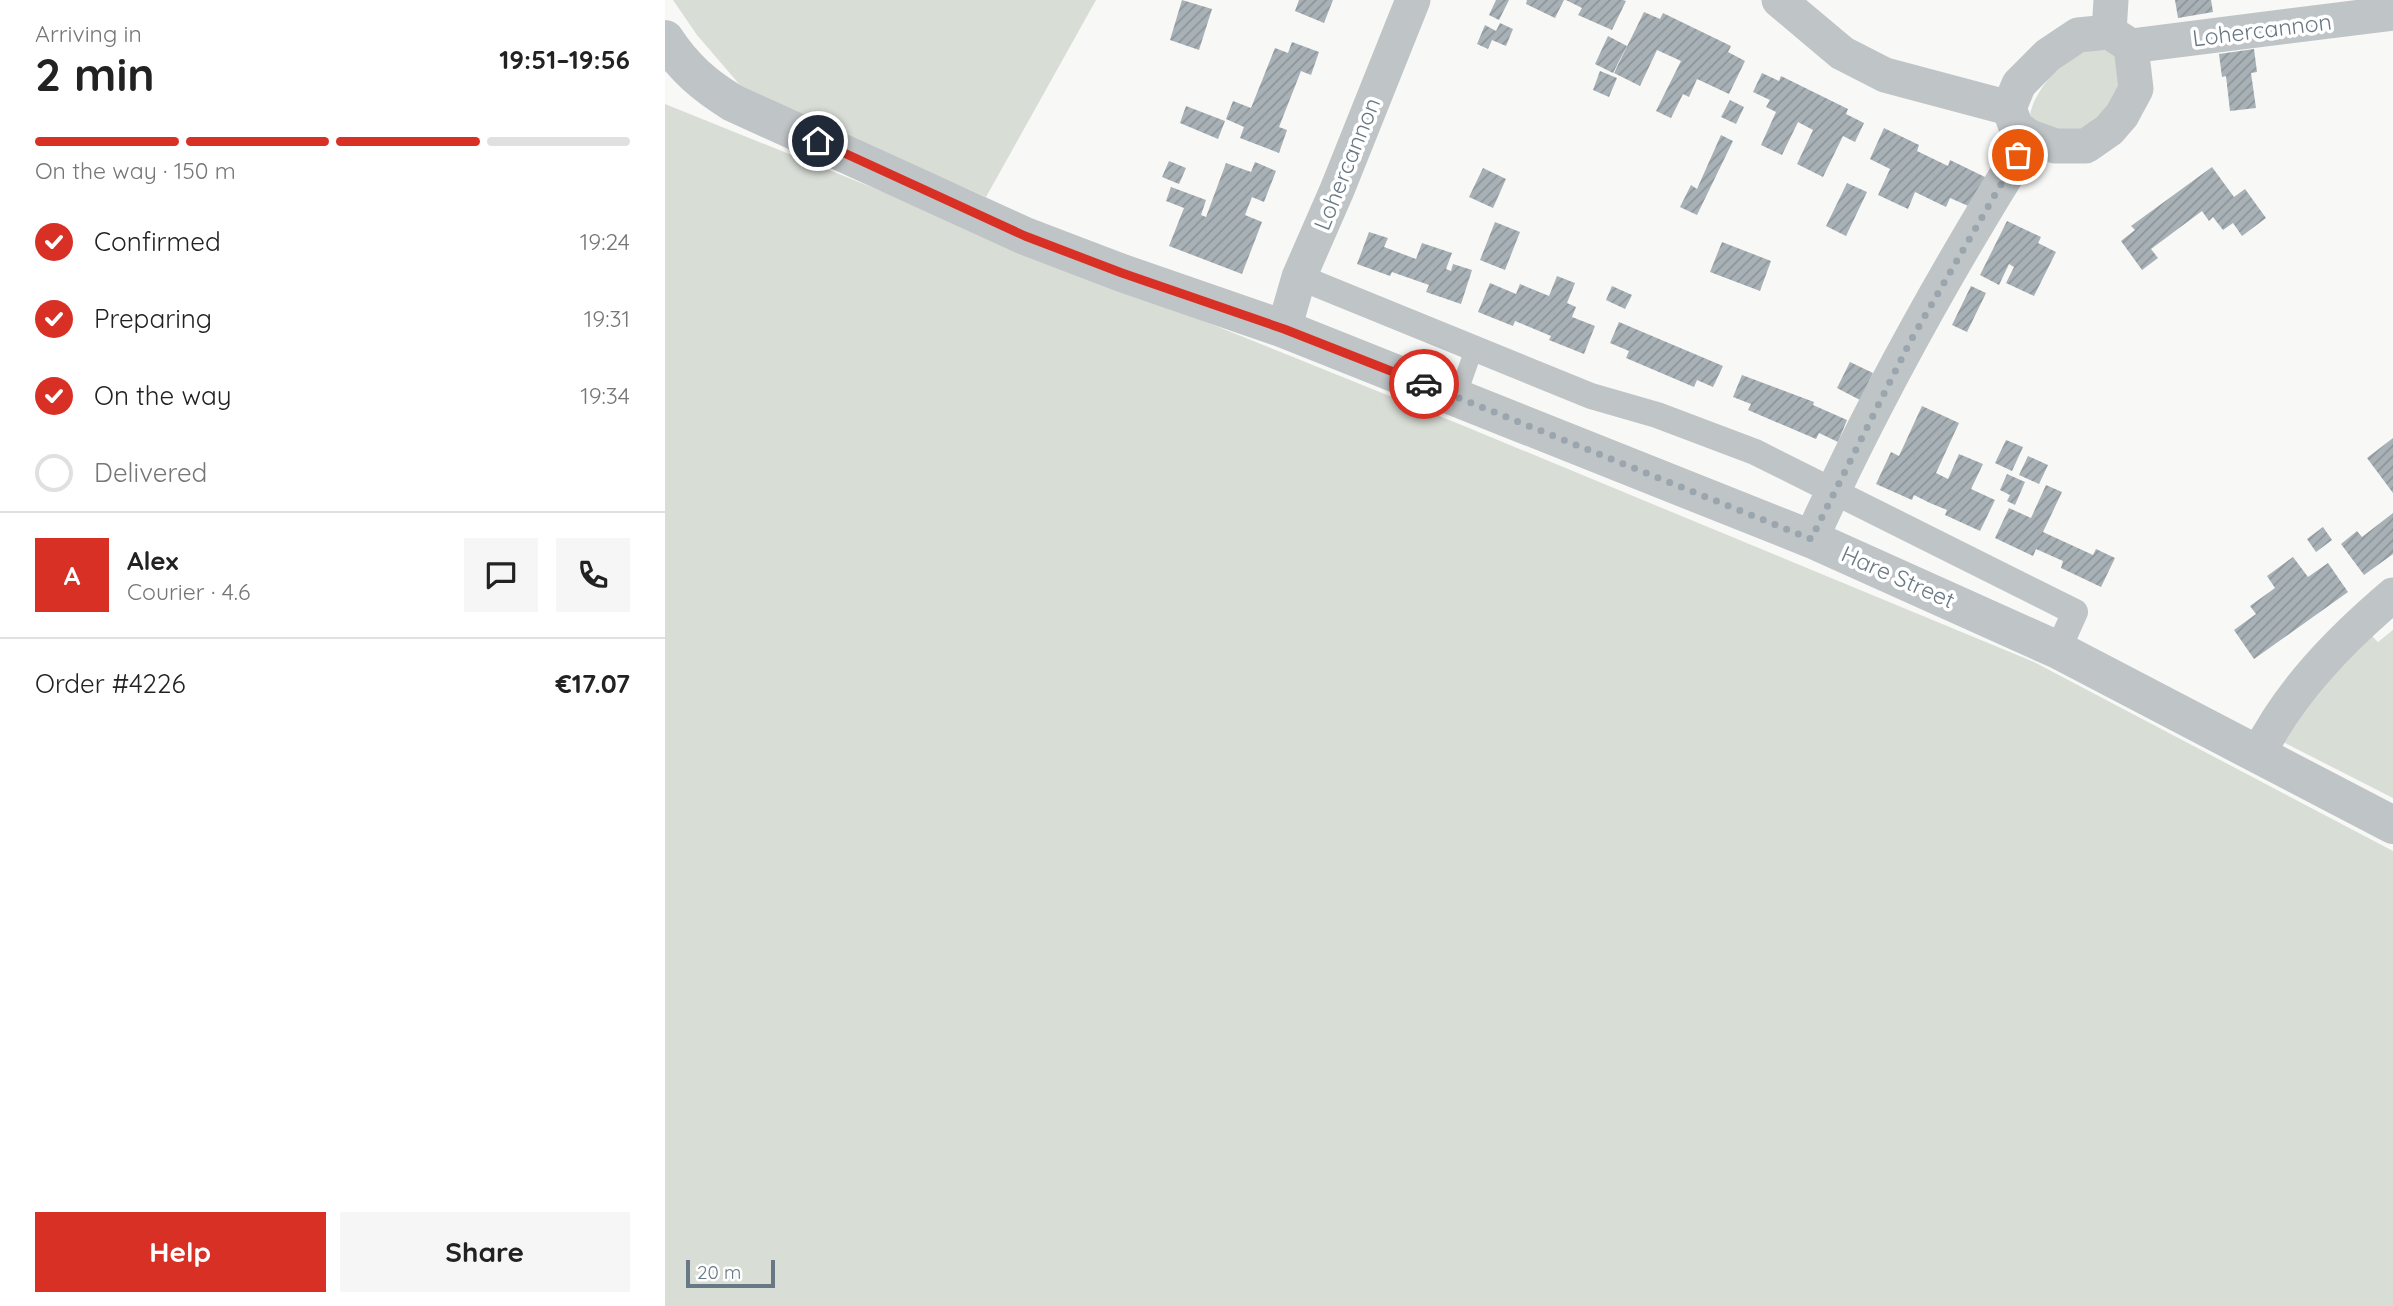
<!DOCTYPE html>
<html lang="en">
<head>
<meta charset="utf-8">
<style>
	body { margin:0; font-family:Quicksand,sans-serif; background:#f6f6f6; color:#222; height:100vh; display:flex; flex-direction:column; font-size:26px; white-space:nowrap }
	* { box-sizing:border-box; margin:0 }
	p { font-size:23px; color:#767676 }
	.icon { flex:none; width:38px; height:38px; fill:none; stroke:currentColor; stroke-width:2; stroke-linecap:round; stroke-linejoin:round }
	.map { position:relative; flex:1; overflow:hidden }
	.drawer { display:flex; flex-direction:column; background:#fff; width:665px }
	.drawer>* { flex:none }
	.scale { position:absolute; left:21px; bottom:18px; width:89px; box-sizing:border-box; padding-left:7px; border:4px solid #687985; border-top:0; font-size:19px; line-height:24px; white-space:nowrap; color:#687985; -webkit-text-stroke:5px #fff; paint-order:stroke }
	.pin { position:absolute; display:grid; place-items:center; width:60px; height:60px; color:#fff; margin:-30px; border:4px solid #fff; border-radius:50%; box-shadow:0 2px 7px #0007 }
	.courier { position:absolute; display:grid; place-items:center; width:70px; height:70px; margin:-35px; border:5px solid #d93025; border-radius:50%; background:#fff; color:#222; box-shadow:0 2px 9px #0007 }
	.head em { font-style:normal; font-weight:800 }
	.head div { display:flex; flex-direction:column-reverse }
	.head { display:flex; align-items:center; justify-content:space-between; height:119px; padding:0 35px }
	h1 { font-size:46px; font-weight:800; line-height:52px }
	.bar { display:grid; grid-template-columns:repeat(4,1fr); gap:10px 7px; align-content:center; height:84px; padding:0 35px }
	.bar i { height:9px; border-radius:5px; background:#e0e0e0 }
	.bar .on { background:#d93025 }
	.bar p { grid-column:span 4 }
	.line { display:flex; align-items:center; gap:18px; padding:0 35px; border-top:2px solid #e0e0e0 }
	.line div { flex:1 }
	.round { display:grid; place-items:center; flex:none; width:74px; height:74px; border-radius:0px; background:#f6f6f6 }
	ol { padding:0 35px; list-style:none }
	li { display:flex; align-items:center; gap:21px; height:77px }
	li p { margin-inline-start:auto }
	li .icon { padding:7px; border-radius:50%; background:#d93025; color:#fff; stroke-width:4 }
	li:last-child { color:#767676 }
	li i { width:38px; height:38px; border:4px solid #e0e0e0; border-radius:50% }
	.primary-button { display:flex; gap:14px; margin-top:auto; padding:14px 35px }
	.primary-button a { flex:1; height:80px; border-radius:0px; background:#d93025; color:#fff; font-size:28px; font-weight:800; line-height:80px; text-align:center }
	.primary-button a+a { background:#f6f6f6; color:#222 }
	main { display:flex; flex:1; min-height:0 }
	.map>svg:first-child { display:block }
	.grass { fill:#d8ddd5 }
	.building { fill:url(#building-hatch) }
	.lines { fill:none; stroke-linecap:round; stroke-linejoin:round }
	.service { stroke:#bfc4c7; stroke-width:18 }
	.pedestrian { stroke:#bfc4c7; stroke-width:26 }
	.minor { stroke:#bfc4c7; stroke-width:35 }
	.tertiary { stroke:#bfc4c7; stroke-width:38 }
	.done { stroke:#9aa5ad; stroke-width:7; stroke-dasharray:0 12.6 }
	.route { stroke:#d93025; stroke-width:9 }
	.labels { text-anchor:middle; stroke-width:7; stroke-linejoin:round; paint-order:stroke }
	.street-label { font-size:23px; fill:#687985; stroke:#fff }
</style>
</head>
<body>
<main>
<section class="drawer">
<div class="head"><div><h1>2 min</h1><p>Arriving in</p></div><em>19:51–19:56</em></div>
<div class="bar"><i class="on"></i><i class="on"></i><i class="on"></i><i></i><p>On the way · 150 m</p></div>
<ol>
<li><svg class="icon" aria-label="check" viewBox="0 0 24 24"><path d="M5 12l5 5 9-10"/></svg>Confirmed<p>19:24</p></li>
<li><svg class="icon" aria-label="check" viewBox="0 0 24 24"><path d="M5 12l5 5 9-10"/></svg>Preparing<p>19:31</p></li>
<li><svg class="icon" aria-label="check" viewBox="0 0 24 24"><path d="M5 12l5 5 9-10"/></svg>On the way<p>19:34</p></li>
<li><i></i>Delivered</li>
</ol>
<div class="line" style="height:126px"><b class="round" style="background:#d93025;color:#fff">A</b><div><b>Alex</b><p>Courier · 4.6</p></div><a class="round"><svg class="icon" aria-label="chat" viewBox="0 0 24 24"><path d="M4 5h16v11H9l-5 4z"/></svg></a><a class="round"><svg class="icon" aria-label="phone" viewBox="0 0 24 24"><path d="M5 4h4l2 5-3 2q2 4 5 5l2-3 5 2v4C11 20 4 13 5 4z"/></svg></a></div>
<div class="line" style="height:91px"><div>Order #4226</div><b>€17.07</b></div>
<div class="primary-button"><a>Help</a><a>Share</a></div>
</section>
<div class="map">
<svg width="1728" height="1306" viewBox="0 0 1728 1306">
	<defs>
		<pattern id="building-hatch" width="6" height="6" patternUnits="userSpaceOnUse" patternTransform="scale(1.75)"><rect width="6" height="6" fill="#a8b1b6"/><path d="M-1 1l2-2M0 6l6-6M5 7l2-2" fill="none" stroke="#8d959a"/></pattern>
	</defs>
	<rect width="100%" height="100%" fill="#f8f8f6"/>
	<path class="grass" d="M 8,0 L 431,0 L 321,197 L 81,92 L 32,35 Z
		M 1434,50 L 1448,51 L 1460,59 L 1460,85 C 1452,96 1436,122 1425,127 C 1403,139 1382,130 1365,115 C 1369,92 1395,61 1418,52 C 1423,50 1429,51 1434,50 Z
		M 0,104 L 799,426 L 1369,662 L 1728,851 L 1728,1306 L 0,1306 Z
		M 1728,630 L 1728,798 L 1618,742 L 1626,718 L 1706,635 L 1713,642 Z"/>
	<path class="building" d="M 517,0 L 547,9 L 534,50 L 505,40 Z
		M 634,0 L 668,0 L 659,23 L 630,11 Z
		M 831,0 L 844,0 L 834,20 L 824,15 Z
		M 862,0 L 899,0 L 890,18 L 861,4 Z
		M 901,0 L 958,0 L 961,1 L 947,30 L 913,15 L 917,8 Z
		M 1510,0 L 1546,0 L 1548,12 L 1513,18 Z
		M 979,12 L 995,19 L 998,13 L 1066,46 L 1063,52 L 1080,61 L 1064,94 L 1032,79 L 1024,97 L 1018,94 L 1006,118 L 991,111 L 1016,61 L 992,50 L 975,86 L 949,73 Z
		M 835,23 L 848,29 L 841,46 L 827,40 L 823,49 L 812,44 L 820,25 L 831,31 Z
		M 943,36 L 962,46 L 948,73 L 930,64 Z
		M 627,42 L 654,52 L 646,75 L 636,71 L 614,127 L 622,130 L 614,153 L 575,138 L 579,127 L 561,119 L 568,101 L 586,108 L 610,48 L 623,53 Z
		M 1589,49 L 1592,72 L 1586,73 L 1591,108 L 1565,111 L 1561,76 L 1557,77 L 1554,54 Z
		M 935,71 L 952,78 L 944,97 L 928,90 Z
		M 1097,73 L 1114,81 L 1116,76 L 1183,109 L 1181,114 L 1199,123 L 1190,142 L 1178,136 L 1158,177 L 1132,164 L 1148,130 L 1133,122 L 1117,155 L 1096,145 L 1111,112 L 1101,107 L 1105,100 L 1088,92 Z
		M 1065,100 L 1079,107 L 1071,124 L 1056,117 Z
		M 521,106 L 560,121 L 553,139 L 515,123 Z
		M 1219,128 L 1254,145 L 1252,151 L 1283,166 L 1285,160 L 1322,178 L 1308,208 L 1285,198 L 1281,207 L 1250,192 L 1243,209 L 1213,195 L 1225,169 L 1205,159 Z
		M 1056,135 L 1068,141 L 1032,215 L 1015,207 L 1026,185 L 1032,189 Z
		M 504,161 L 521,168 L 514,184 L 497,177 Z
		M 590,162 L 611,171 L 599,202 L 587,197 L 580,215 L 597,222 L 577,274 L 504,246 L 519,208 L 501,201 L 506,187 L 541,200 L 536,215 L 541,217 L 561,163 L 586,172 Z
		M 1547,167 L 1569,197 L 1580,189 L 1601,218 L 1577,236 L 1568,223 L 1558,230 L 1548,217 L 1544,221 L 1537,211 L 1486,249 L 1493,258 L 1477,270 L 1456,241 L 1470,230 L 1466,226 Z
		M 818,168 L 841,179 L 828,208 L 804,197 Z
		M 1182,183 L 1202,192 L 1181,236 L 1161,226 Z
		M 1342,221 L 1376,237 L 1373,243 L 1391,252 L 1369,296 L 1341,283 L 1349,267 L 1344,264 L 1334,285 L 1315,275 Z
		M 830,222 L 855,232 L 840,270 L 815,260 Z
		M 704,232 L 723,238 L 719,247 L 751,259 L 757,243 L 787,253 L 781,269 L 786,271 L 788,264 L 807,270 L 796,304 L 761,292 L 764,285 L 727,272 L 725,276 L 692,264 Z
		M 1057,242 L 1106,261 L 1095,291 L 1045,272 Z
		M 892,276 L 910,283 L 902,303 L 911,307 L 907,317 L 930,326 L 919,354 L 884,340 L 886,336 L 850,321 L 848,326 L 813,312 L 825,283 L 851,294 L 855,284 L 884,296 Z
		M 947,286 L 967,295 L 960,309 L 941,300 Z
		M 1306,286 L 1321,293 L 1302,332 L 1287,325 Z
		M 954,322 L 1058,366 L 1048,387 L 1032,380 L 1029,387 L 961,358 L 964,351 L 945,343 Z
		M 1185,362 L 1208,373 L 1195,400 L 1172,388 Z
		M 1077,375 L 1149,402 L 1148,405 L 1182,420 L 1173,442 L 1154,433 L 1151,439 L 1083,410 L 1086,404 L 1068,397 Z
		M 1257,406 L 1294,423 L 1271,473 L 1283,479 L 1294,454 L 1318,464 L 1306,489 L 1330,500 L 1315,531 L 1280,515 L 1282,510 L 1265,503 L 1249,495 L 1247,500 L 1211,484 L 1226,452 L 1234,456 Z
		M 1728,438 L 1728,493 L 1702,458 Z
		M 1341,440 L 1358,447 L 1347,471 L 1330,463 Z
		M 1363,456 L 1383,465 L 1374,484 L 1354,475 Z
		M 1342,474 L 1360,482 L 1350,505 L 1342,501 L 1345,495 L 1335,490 Z
		M 1381,485 L 1397,492 L 1378,532 L 1428,555 L 1431,549 L 1450,558 L 1436,587 L 1396,568 L 1398,561 L 1371,549 L 1368,556 L 1330,538 L 1344,508 L 1366,518 Z
		M 1728,513 L 1728,554 L 1699,575 L 1676,544 L 1692,531 L 1697,537 Z
		M 1658,527 L 1667,540 L 1651,552 L 1642,539 Z
		M 1628,557 L 1643,577 L 1663,563 L 1683,592 L 1589,659 L 1569,630 L 1591,614 L 1585,606 L 1610,588 L 1602,576 Z"/>
	<g class="lines">
		<path class="service" d="M 792,397 L 809,349"/>
		<path class="pedestrian" d="M 634,277 L 926,396 L 992,415 L 1090,452 L 1410,612 L 1393,650"/>
		<path class="minor" d="M 1114,0 L 1177,53 L 1220,75 L 1344,108
			M 1444,32 L 1446,0
			M 1466,46 L 1471,89 L 1457,115 L 1444,130 L 1421,146 L 1390,146 L 1365,137 L 1351,127 L 1344,108 L 1354,84 L 1383,55 L 1413,35 L 1444,32 L 1466,46 L 1728,13
			M 619,329 L 634,277 L 672,190 L 748,0
			M 1146,539 C 1209,400 1284,266 1365,137
			M 1593,755 C 1624,692 1675,640 1728,595"/>
		<path class="tertiary" d="M 0,39 C 19,68 39,85 68,103 L 360,236 L 457,273 L 619,329 L 1146,539 L 1393,650 L 1728,825"/>
	</g>
	<g class="lines">
		<path class="done" d="M 759,384 L 1146,539 L 1246,340 L 1353,155"/>
		<path class="route" d="M 153,141 L 360,236 L 457,273 L 619,329 L 759,384"/>
	</g>
	<g class="labels">
		<g class="street-label">
			<text transform="translate(1597 30) rotate(-7)" y="8">Lohercannon</text>
			<text transform="translate(682 164) rotate(-68)" y="8">Lohercannon</text>
			<text transform="translate(1233 577) rotate(24)" y="8">Hare Street</text>
		</g>
	</g>
</svg>
<div class="scale">20 m</div>
<div class="pin" style="left:1353px;top:155px;background:#ea580c"><svg class="icon" aria-label="bag" viewBox="0 0 24 24"><path d="M5 8h14l-1 12H6zM9 8a3 3 0 0 1 6 0"/></svg></div>
<div class="pin" style="left:153px;top:141px;background:#1f2937"><svg class="icon" aria-label="home" viewBox="0 0 24 24"><path d="M3 11l9-7 9 7M6 9v11h12V9"/></svg></div>
<div class="courier" style="left:759px;top:384px"><svg class="icon" aria-label="car" viewBox="0 0 24 24"><path d="M5 17H2v-5l4-1 3-4h7l3 4 3 1v5h-3M9 17h6M6 11h13"/><circle cx="7" cy="17" r="2"/><circle cx="17" cy="17" r="2"/></svg></div>
</div>
</main>
</body>
</html>
